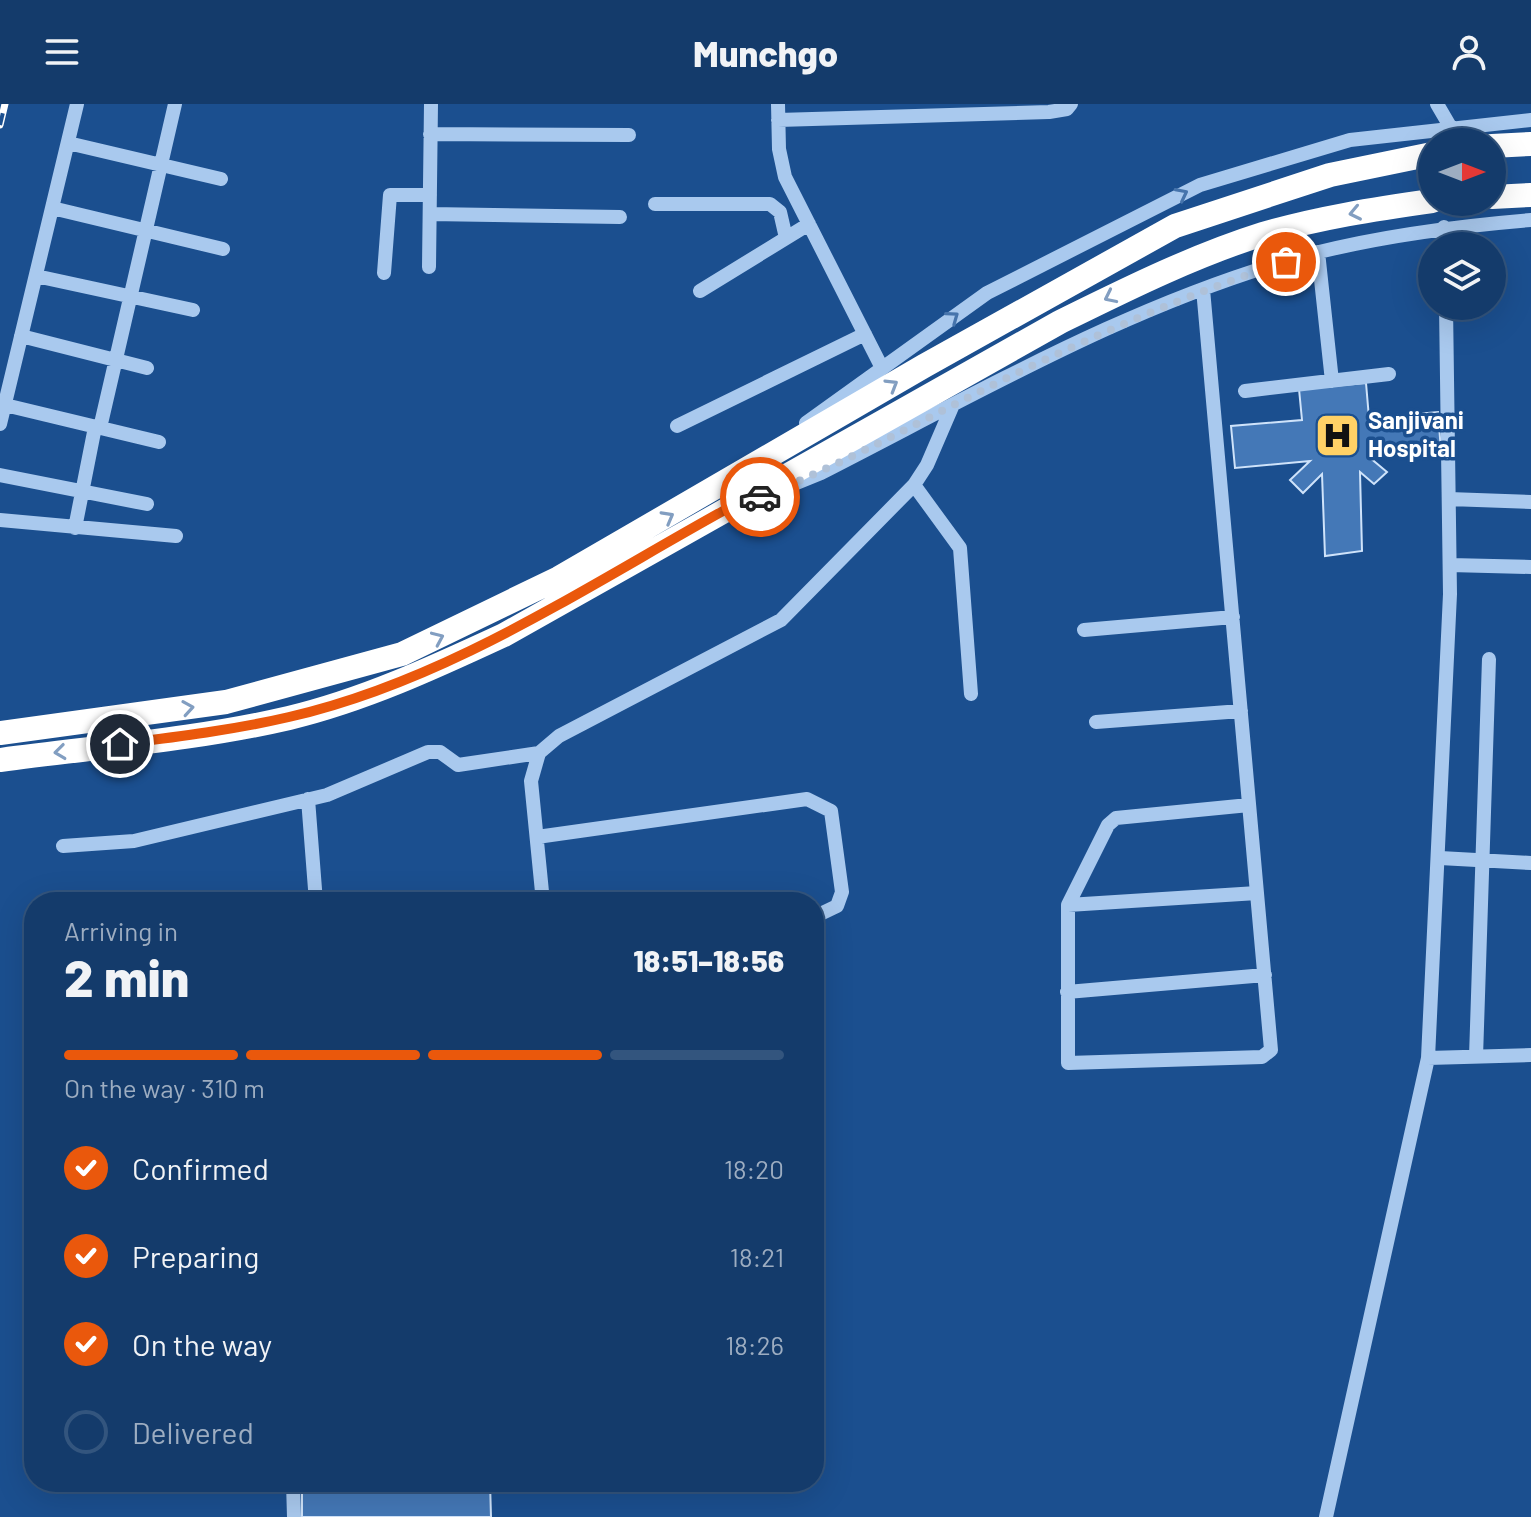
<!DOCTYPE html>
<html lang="en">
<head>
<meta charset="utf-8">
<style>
	body { margin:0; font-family:Barlow,sans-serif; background:#1d4271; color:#f1f3f6; height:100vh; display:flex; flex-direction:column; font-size:30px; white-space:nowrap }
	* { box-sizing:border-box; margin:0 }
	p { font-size:26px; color:#9dadc1 }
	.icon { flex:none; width:44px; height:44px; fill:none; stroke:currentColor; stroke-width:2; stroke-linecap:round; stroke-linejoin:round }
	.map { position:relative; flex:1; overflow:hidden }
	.details { position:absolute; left:24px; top:788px; width:800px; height:600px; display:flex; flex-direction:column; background:#143b6b; border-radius:32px; box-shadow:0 8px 32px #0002,0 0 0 2px #33557e }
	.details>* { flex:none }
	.needle { width:52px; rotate:90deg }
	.controls { position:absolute; left:1418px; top:24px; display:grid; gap:16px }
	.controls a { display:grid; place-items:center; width:88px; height:88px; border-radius:50%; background:#143b6b; box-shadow:0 8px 32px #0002,0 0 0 2px #33557e; font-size:40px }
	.pin { position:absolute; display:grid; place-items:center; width:68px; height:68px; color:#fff; margin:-34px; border:4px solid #fff; border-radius:50%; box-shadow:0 2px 8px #0007 }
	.courier { position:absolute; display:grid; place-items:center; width:80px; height:80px; margin:-40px; border:6px solid #ea580c; border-radius:50%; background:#fff; color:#222; box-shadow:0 2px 10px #0007 }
	.overview em { font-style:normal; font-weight:800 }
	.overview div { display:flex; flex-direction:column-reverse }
	.overview { display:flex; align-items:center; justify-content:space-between; height:136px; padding:0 40px }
	h1 { font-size:52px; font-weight:800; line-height:60px }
	.bar { display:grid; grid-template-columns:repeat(4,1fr); gap:12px 8px; align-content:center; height:96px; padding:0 40px }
	.bar i { height:10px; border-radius:6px; background:#33557e }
	.bar .selected { background:#ea580c }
	.bar p { grid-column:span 4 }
	ol { padding:0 40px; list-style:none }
	li { display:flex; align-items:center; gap:24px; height:88px }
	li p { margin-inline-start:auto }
	li .icon { padding:8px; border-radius:50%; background:#ea580c; color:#fff; stroke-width:4 }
	li:last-child { color:#9dadc1 }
	li i { width:44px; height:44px; border:4px solid #33557e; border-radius:50% }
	header { display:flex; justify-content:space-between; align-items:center; height:104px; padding:0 40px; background:#143b6b; font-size:36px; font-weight:800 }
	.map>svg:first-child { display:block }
	.building { fill:#4478b7; stroke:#cfe3fa; stroke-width:2 }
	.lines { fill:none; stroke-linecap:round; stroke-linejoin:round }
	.minor { stroke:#a9c9ee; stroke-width:14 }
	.highway { stroke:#fff; stroke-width:24 }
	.rail-casing { stroke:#fff; stroke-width:7 }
	.rail { stroke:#1b4f8f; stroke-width:4; stroke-dasharray:12; stroke-linecap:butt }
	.oneway { stroke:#4674ac }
	.oneway2 { stroke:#829ec1 }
	.done { stroke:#afc1d8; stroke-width:8; stroke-dasharray:0 14.4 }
	.route { stroke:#ea580c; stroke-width:10 }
	.labels { text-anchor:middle; stroke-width:7; stroke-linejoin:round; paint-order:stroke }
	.poi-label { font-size:24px; font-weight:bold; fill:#fff; stroke:#1b4f8f; text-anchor:start }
</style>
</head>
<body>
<header><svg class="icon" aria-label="menu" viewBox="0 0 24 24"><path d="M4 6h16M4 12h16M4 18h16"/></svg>Munchgo<svg class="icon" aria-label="person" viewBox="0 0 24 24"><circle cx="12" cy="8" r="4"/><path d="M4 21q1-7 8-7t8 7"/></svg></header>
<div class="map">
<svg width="1531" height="1413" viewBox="0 0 1531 1413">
	<rect width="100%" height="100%" fill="#1b4f8f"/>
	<path class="building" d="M 1366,279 L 1369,314 L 1438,308 L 1441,347 L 1369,353 L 1387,368 L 1374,380 L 1360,368 L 1362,447 L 1325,452 L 1322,370 L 1303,389 L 1290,376 L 1310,357 L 1235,364 L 1231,322 L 1302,316 L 1299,285 Z
		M 413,1378 L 490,1378 L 491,1413 L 302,1413 L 302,1382 Z"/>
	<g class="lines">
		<path class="minor" d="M 778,0 L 779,45 L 785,73 L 882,264
			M 1437,0 L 1451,24
			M 778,16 L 1049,8 L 1067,5 L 1071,0
			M 430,30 L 629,31
			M 68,39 L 221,75
			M 655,100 L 770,100 L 780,108 L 786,134
			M 52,104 L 223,145
			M 430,110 L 620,113
			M 1444,123 L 1445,142
			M 1318,148 L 1332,277
			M 429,163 L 431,0
			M 384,169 L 390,91 L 430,91
			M 36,172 L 193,206
			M 1203,185 L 1271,946 L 1262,953 L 1068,959 L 1068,801 L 1108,721 L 1116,714 L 1249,701
			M 700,187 L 809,120
			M 21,232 L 147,264
			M 1245,287 L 1389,270
			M 5,301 L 159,338
			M 806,319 L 987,189 L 1200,81 L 1350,36 L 1531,16
			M 0,320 L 77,0
			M 677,322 L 865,230
			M 100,324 L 175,0
			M 0,371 L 147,400
			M 914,381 L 960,444 L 971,590
			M 789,382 L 821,369 C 980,288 1141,194 1315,149 C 1386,131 1458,122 1531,116
			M 1449,395 L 1531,398
			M 0,416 L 176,432
			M 75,424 L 95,323
			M 1450,461 L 1531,463
			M 1084,526 L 1233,513
			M 1096,618 L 1241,607
			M 308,695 L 316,798
			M 537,733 L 807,695 L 831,707 L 842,788 L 837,802 L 814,813
			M 63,742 L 134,737 L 327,691 L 428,648 L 440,648 L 458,661 L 539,649
			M 1440,754 L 1531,759
			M 543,798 L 531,677 L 539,649 L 559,632 L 781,516 L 914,381 L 927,361 L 952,303
			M 1068,801 L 1257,789
			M 1067,888 L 1265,871
			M 1476,953 L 1489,555
			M 1428,954 L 1531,951
			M 293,1378 L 294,1413
			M 1326,1413 L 1428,954 L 1450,490 L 1446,202"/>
		<path class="highway" d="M 1492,42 L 1531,40
			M 1492,93 L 1531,91
			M 0,629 L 226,598 L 402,550 L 559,474 L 924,262 L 1175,122 L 1330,71 L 1432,50
			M 0,656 C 96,643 194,636 289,614 C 364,596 435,563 504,531 L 1060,218 C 1125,186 1193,152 1263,130 C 1318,114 1375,105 1432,97"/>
		<defs>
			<path id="rail" d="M 0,21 L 5,0"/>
		</defs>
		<use href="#rail" class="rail-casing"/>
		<use href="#rail" class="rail"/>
	</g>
	<defs><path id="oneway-chevron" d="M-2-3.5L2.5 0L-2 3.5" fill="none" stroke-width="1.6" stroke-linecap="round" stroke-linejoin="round" transform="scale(2)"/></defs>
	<g class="oneway">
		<use href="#oneway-chevron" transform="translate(1182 90) rotate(-27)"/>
		<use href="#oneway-chevron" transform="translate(953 213) rotate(-36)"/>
	</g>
	<g class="oneway2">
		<use href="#oneway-chevron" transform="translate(1355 109) rotate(168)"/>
		<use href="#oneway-chevron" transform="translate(1110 193) rotate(154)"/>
		<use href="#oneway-chevron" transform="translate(892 281) rotate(-31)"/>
		<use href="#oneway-chevron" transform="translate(668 413) rotate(-29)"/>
		<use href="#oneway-chevron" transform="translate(438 534) rotate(-24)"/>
		<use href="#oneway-chevron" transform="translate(188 604) rotate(-9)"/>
		<use href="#oneway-chevron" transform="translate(60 648) rotate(173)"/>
	</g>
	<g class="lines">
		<path class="done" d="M 760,393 C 849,358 931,311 1017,269 C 1105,227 1193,188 1286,158"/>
		<path class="route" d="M 120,640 C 176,633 233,626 289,613 C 446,577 584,484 723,407 L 760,393"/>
	</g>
	<defs>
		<symbol id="hospital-square" viewBox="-11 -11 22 22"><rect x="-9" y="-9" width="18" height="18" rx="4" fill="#ffd166" stroke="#1b4f8f"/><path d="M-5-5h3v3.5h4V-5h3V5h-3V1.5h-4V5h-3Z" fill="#111"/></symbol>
	</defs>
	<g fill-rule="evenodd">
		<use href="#hospital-square" x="1312" y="306" width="51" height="51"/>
	</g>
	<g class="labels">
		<g class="poi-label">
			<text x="1368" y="325">Sanjivani<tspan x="1368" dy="28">Hospital</tspan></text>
		</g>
	</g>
</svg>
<div class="controls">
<a><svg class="needle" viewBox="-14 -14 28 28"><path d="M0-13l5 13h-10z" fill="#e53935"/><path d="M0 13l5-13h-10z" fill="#9dadc1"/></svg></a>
<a><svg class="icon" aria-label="layers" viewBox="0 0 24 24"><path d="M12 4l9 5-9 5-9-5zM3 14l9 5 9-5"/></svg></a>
</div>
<div class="pin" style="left:1286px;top:158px;background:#ea580c"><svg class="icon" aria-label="bag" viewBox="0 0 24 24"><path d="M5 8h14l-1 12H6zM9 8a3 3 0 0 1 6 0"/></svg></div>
<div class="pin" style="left:120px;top:640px;background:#1f2937"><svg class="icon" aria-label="home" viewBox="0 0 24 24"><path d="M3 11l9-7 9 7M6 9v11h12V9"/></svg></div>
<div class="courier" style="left:760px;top:393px"><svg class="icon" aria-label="car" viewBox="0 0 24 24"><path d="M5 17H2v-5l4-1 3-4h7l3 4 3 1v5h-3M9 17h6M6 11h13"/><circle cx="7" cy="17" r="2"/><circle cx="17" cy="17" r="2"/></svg></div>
<section class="details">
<div class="overview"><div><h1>2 min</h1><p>Arriving in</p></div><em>18:51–18:56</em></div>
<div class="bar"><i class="selected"></i><i class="selected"></i><i class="selected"></i><i></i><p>On the way · 310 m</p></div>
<ol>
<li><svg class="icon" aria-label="check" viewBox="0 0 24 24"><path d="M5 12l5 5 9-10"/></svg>Confirmed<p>18:20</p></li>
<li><svg class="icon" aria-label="check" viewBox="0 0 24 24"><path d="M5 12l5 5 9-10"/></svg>Preparing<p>18:21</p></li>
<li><svg class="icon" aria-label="check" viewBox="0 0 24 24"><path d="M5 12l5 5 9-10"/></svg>On the way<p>18:26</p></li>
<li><i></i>Delivered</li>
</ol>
</section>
</div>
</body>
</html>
